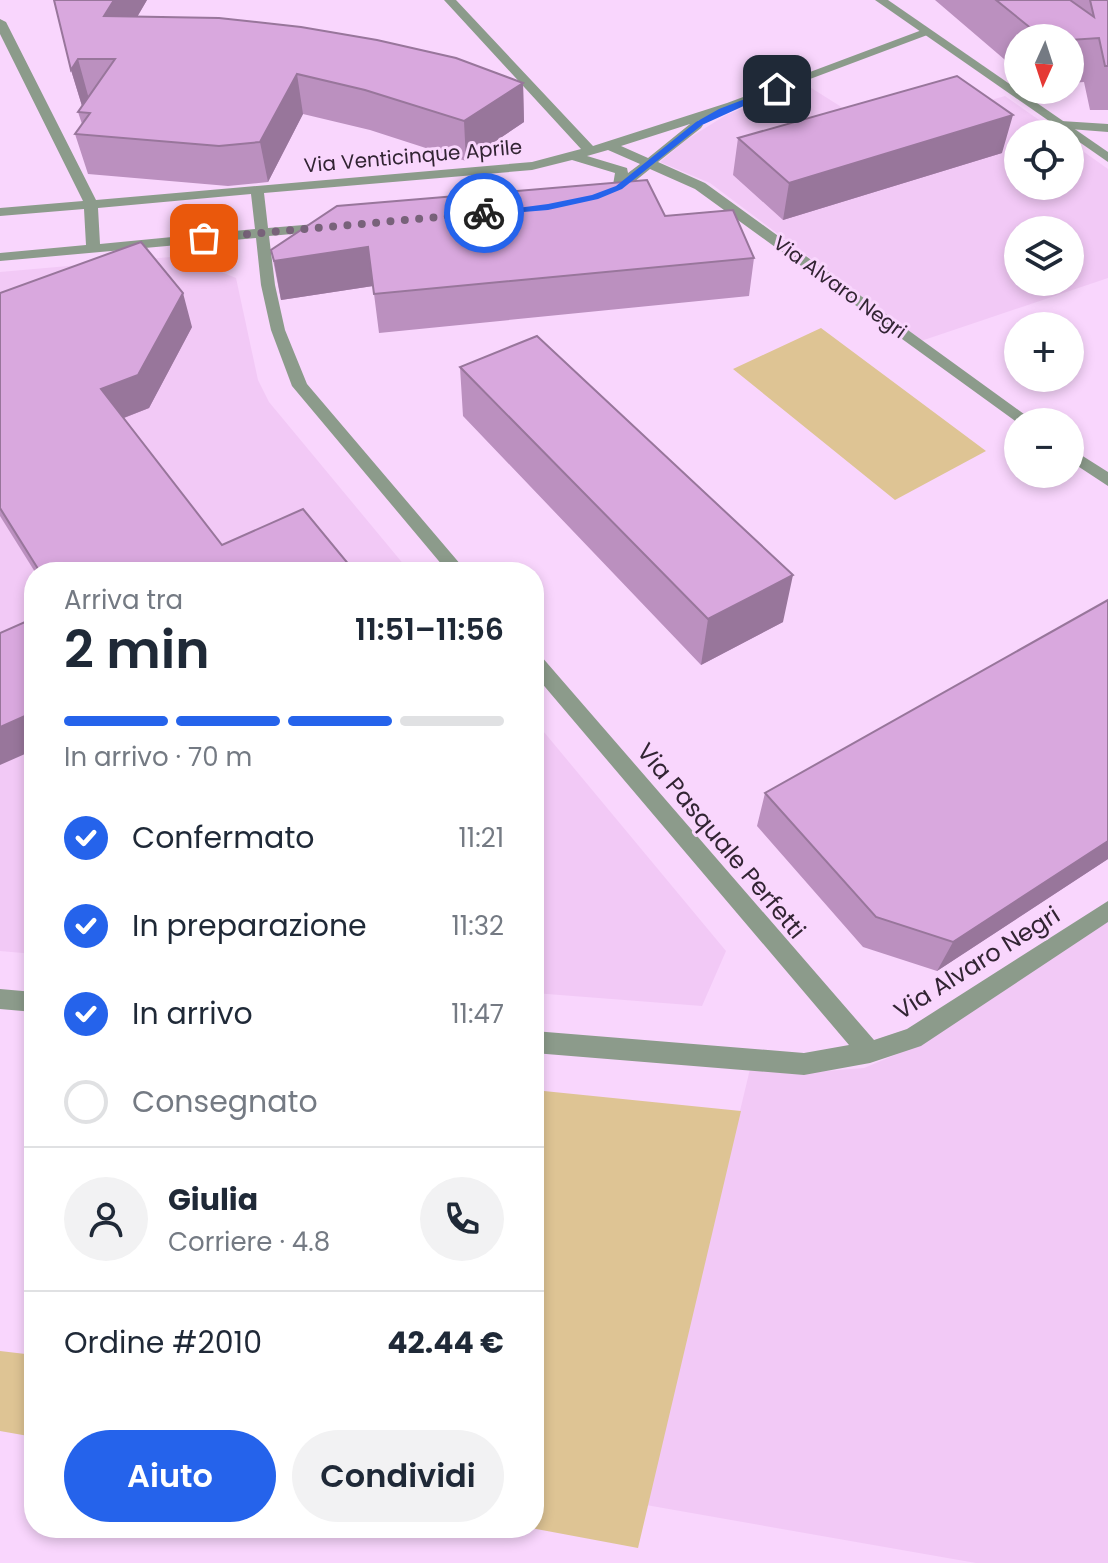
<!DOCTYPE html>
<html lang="it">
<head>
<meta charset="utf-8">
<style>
	body { margin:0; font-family:Poppins,sans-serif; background:#f2f2f3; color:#1f2937; height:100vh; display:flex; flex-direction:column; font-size:30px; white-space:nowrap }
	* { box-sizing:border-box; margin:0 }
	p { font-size:26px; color:#747a83 }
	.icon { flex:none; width:44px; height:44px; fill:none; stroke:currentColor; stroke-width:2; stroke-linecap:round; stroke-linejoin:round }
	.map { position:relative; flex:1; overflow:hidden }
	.details { position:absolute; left:24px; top:562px; width:520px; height:976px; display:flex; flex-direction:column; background:#fff; border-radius:32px; box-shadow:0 4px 12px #0003 }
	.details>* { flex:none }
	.needle { width:52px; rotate:183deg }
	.tools { position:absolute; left:1004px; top:24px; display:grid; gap:16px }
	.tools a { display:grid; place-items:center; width:80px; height:80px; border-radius:50%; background:#fff; box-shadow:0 4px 12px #0003; font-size:40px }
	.pin { position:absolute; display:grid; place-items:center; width:68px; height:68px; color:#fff; margin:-34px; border-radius:16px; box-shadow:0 4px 12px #0006 }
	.courier { position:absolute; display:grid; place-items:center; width:80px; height:80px; margin:-40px; border:6px solid #2563eb; border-radius:50%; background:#fff; color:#222; box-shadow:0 2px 10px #0007 }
	.headline em { font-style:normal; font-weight:600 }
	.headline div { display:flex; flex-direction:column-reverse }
	.headline { display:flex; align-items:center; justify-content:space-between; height:136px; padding:0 40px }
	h1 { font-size:52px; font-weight:600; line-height:60px }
	.bar { display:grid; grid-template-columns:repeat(4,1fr); gap:12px 8px; align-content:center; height:96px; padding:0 40px }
	.bar i { height:10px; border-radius:6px; background:#e0e1e3 }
	.bar .on { background:#2563eb }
	.bar p { grid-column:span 4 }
	.line { display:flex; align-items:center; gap:20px; padding:0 40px; border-top:2px solid #e0e1e3 }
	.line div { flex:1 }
	.round { display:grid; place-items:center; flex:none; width:84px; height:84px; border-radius:42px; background:#f2f2f3 }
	ol { padding:0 40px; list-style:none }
	li { display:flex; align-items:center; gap:24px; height:88px }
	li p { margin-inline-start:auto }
	li .icon { padding:8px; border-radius:50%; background:#2563eb; color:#fff; stroke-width:4 }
	li:last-child { color:#747a83 }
	li i { width:44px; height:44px; border:4px solid #e0e1e3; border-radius:50% }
	.cta { display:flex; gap:16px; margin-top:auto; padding:16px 40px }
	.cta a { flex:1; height:92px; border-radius:48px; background:#2563eb; color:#fff; font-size:32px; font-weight:600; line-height:92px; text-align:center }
	.cta a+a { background:#f2f2f3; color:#1f2937 }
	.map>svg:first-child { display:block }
	.built { fill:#f2c9f6; fill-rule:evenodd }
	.green { fill:#dec494 }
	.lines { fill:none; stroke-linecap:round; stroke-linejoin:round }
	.minor { fill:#8c9b8b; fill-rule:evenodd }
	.tertiary { fill:#8c9b8b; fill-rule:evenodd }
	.wall { fill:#bb90bf }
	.shaded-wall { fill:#98769b }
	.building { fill:#d9a8de; stroke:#98769b; stroke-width:2 }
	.route { fill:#2563eb }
	.done { stroke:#78627a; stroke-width:8; stroke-dasharray:0 14.4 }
	.labels { text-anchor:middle; stroke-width:6; stroke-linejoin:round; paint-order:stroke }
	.far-street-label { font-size:20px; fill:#322433; stroke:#f9d6fd }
	.street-label { font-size:24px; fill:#322433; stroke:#f9d6fd }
</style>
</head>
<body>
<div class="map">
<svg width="1108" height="1563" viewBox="0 0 1108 1563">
	<rect width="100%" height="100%" fill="#f9d6fd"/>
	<path class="built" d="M 805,84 L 881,132 L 1005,96 L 1059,134 L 1018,134 L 1018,186 L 1070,186 L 1070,142 L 1108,169 L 1108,278 L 921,341 L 710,183 L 660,162 L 686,140 L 726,115 ZM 1018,230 L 1070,230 L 1070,282 L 1018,282 Z
		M 182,256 L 236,278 L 258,380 L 269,402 L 410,572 L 34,572 L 34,954 L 0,951 L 0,272 Z
		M 534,720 L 726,951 L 702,1006 L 534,993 Z
		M 1108,921 L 1108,1563 L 976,1563 L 646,1505 L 750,1069 L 801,1073 L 864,1068 L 921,1044 Z"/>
	<path class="green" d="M 821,328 L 986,451 L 895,500 L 733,369 Z
		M 534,1090 L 741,1111 L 638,1548 L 531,1528 L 534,1528 Z
		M 0,1351 L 34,1355 L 34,1437 L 0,1431 Z"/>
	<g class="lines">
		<path class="minor" d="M 444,0 L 456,0 L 593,146 L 727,103 L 922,30 L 930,30 L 930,34 L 698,121 L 703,125 L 701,128 L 658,162 L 705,183 L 1035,422 L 1018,423 L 695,189 L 650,169 L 624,190 L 604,197 L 597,193 L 613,185 L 615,173 L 572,160 L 532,170 L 264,193 L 268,228 L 327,223 L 334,227 L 327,231 L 269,236 L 275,285 L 285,330 L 307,384 L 467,572 L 448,572 L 292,386 L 271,330 L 261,285 L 256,238 L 0,261 L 0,253 L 86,245 L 84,209 L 0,216 L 0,208 L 83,201 L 0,34 L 0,19 L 6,22 L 96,200 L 532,162 L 581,149 ZM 690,124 L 648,158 L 621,146 ZM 608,150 L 640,164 L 628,173 L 627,168 L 587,156 ZM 251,194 L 255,229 L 100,244 L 98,208 Z
			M 1061,121 L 1108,124 L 1108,132 L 1057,128 L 1057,122 Z
			M 1070,448 L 1108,472 L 1108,486 L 1070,461 Z
			M 534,654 L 541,656 L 874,1040 L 907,1029 L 1108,901 L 1108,922 L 921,1046 L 870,1063 L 804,1075 L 534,1053 L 534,1031 L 804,1053 L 849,1045 L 534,674 Z
			M 0,989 L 34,992 L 34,1012 L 0,1009 Z"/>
		<path class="tertiary" d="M 875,0 L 888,0 L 1108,152 L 1108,162 Z"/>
	</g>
	<path class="wall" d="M 54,0 L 147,0 L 137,17 L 523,83 L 524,122 L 466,161 L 370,130 L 303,114 L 268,182 L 228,186 L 88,174 L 75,134 L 82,124 L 78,112 L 82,106 L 71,70 Z
		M 935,0 L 1108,0 L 1108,110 L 1090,110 L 1084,82 L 1070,83 L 1070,38 L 1018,38 L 1018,71 Z
		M 738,138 L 1002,153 L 783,220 L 733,175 Z
		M 665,216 L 754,258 L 749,296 L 379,333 L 373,286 L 281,300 L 271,250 Z
		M 0,293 L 192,327 L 149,408 L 124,418 L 222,545 L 355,572 L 35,572 L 0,516 Z
		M 460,367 L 783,622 L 701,665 L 463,416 Z
		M 1108,600 L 1108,859 L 937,971 L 863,947 L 757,826 L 765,793 Z"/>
	<path class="shaded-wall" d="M 114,0 L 147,0 L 115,55 L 104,16 Z
		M 78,59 L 89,99 L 83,109 L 71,70 Z
		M 297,74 L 303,114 L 268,182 L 260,142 Z
		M 523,83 L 524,122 L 466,161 L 464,121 Z
		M 1013,115 L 1002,153 L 783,220 L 789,183 Z
		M 368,247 L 373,286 L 281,300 L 274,261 Z
		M 183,293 L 192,327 L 149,408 L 113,422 L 101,389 Z
		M 793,575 L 783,622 L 701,665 L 708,619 Z
		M 34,712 L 34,750 L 0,765 L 0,727 Z
		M 1108,841 L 1108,859 L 937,971 L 953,942 Z"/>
	<path class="building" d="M 54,0 L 114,0 L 104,16 L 219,18 L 301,27 L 377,40 L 456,58 L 523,83 L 464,121 L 365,90 L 297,74 L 260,142 L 219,146 L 75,134 L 90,113 L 78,112 L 115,59 L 78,59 L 71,70 Z
		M 996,0 L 1070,0 L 1094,17 L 1090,0 L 1108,0 L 1108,66 L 1105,66 L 1099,38 L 1070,40 L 1070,38 L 1043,38 Z
		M 957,76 L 1013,115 L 789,183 L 738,138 Z
		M 647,180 L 665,216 L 733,210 L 754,258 L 374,294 L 368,247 L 274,261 L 271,250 L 337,206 Z
		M 141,242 L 183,293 L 138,375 L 101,389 L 222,545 L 303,509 L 355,572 L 40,572 L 0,508 L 0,293 Z
		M 537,336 L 793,575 L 708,619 L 460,367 Z
		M 1108,600 L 1108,841 L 953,942 L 876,917 L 765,793 Z
		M 34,618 L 34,712 L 0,727 L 0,633 Z"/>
	<path class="route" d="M 774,88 L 781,89 L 702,125 L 622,189 L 598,199 L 548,210 L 484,215 L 480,213 L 548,204 L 592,195 L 616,186 L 696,122 L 719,109 Z"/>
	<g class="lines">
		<path class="done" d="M 204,238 L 484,213"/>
	</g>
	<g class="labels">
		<g class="far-street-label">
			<text transform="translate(413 156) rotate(-5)" y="7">Via Venticinque Aprile</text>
			<text transform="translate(840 287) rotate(36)" y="7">Via Alvaro Negri</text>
		</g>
		<g class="street-label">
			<text transform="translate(721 841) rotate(50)" y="8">Via Pasquale Perfetti</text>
			<text transform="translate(977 963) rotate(-32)" y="8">Via Alvaro Negri</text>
		</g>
	</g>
</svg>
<div class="tools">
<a><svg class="needle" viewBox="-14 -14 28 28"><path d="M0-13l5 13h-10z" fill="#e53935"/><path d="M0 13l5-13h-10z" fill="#747a83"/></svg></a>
<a><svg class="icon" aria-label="locate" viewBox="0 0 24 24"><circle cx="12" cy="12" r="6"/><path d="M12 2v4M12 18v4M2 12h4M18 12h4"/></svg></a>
<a><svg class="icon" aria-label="layers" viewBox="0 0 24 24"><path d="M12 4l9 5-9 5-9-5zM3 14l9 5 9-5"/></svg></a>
<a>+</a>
<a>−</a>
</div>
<div class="pin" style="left:204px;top:238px;background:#ea580c"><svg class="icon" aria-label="bag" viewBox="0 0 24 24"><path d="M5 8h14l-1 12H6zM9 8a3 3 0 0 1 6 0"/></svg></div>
<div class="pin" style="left:777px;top:89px;background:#1f2937"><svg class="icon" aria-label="home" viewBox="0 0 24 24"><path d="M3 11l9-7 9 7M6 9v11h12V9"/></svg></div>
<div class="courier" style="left:484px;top:213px"><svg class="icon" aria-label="bike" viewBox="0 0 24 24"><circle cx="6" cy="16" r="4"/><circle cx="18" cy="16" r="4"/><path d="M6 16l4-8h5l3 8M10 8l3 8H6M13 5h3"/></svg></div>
<section class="details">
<div class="headline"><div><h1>2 min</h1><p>Arriva tra</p></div><em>11:51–11:56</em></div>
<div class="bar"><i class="on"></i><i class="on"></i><i class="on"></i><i></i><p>In arrivo · 70 m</p></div>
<ol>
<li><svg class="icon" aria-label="check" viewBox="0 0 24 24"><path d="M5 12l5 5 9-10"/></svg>Confermato<p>11:21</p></li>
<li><svg class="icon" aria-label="check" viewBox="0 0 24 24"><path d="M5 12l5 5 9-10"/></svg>In preparazione<p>11:32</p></li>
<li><svg class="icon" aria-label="check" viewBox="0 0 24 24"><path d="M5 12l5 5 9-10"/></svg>In arrivo<p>11:47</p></li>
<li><i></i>Consegnato</li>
</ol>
<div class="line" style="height:144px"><a class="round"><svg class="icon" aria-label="person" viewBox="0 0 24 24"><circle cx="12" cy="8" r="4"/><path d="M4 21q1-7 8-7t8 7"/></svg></a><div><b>Giulia</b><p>Corriere · 4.8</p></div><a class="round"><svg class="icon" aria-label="phone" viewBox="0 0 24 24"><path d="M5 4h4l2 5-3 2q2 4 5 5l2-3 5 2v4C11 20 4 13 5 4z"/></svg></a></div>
<div class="line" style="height:104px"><div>Ordine #2010</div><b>42.44 €</b></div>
<div class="cta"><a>Aiuto</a><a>Condividi</a></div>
</section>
</div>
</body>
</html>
